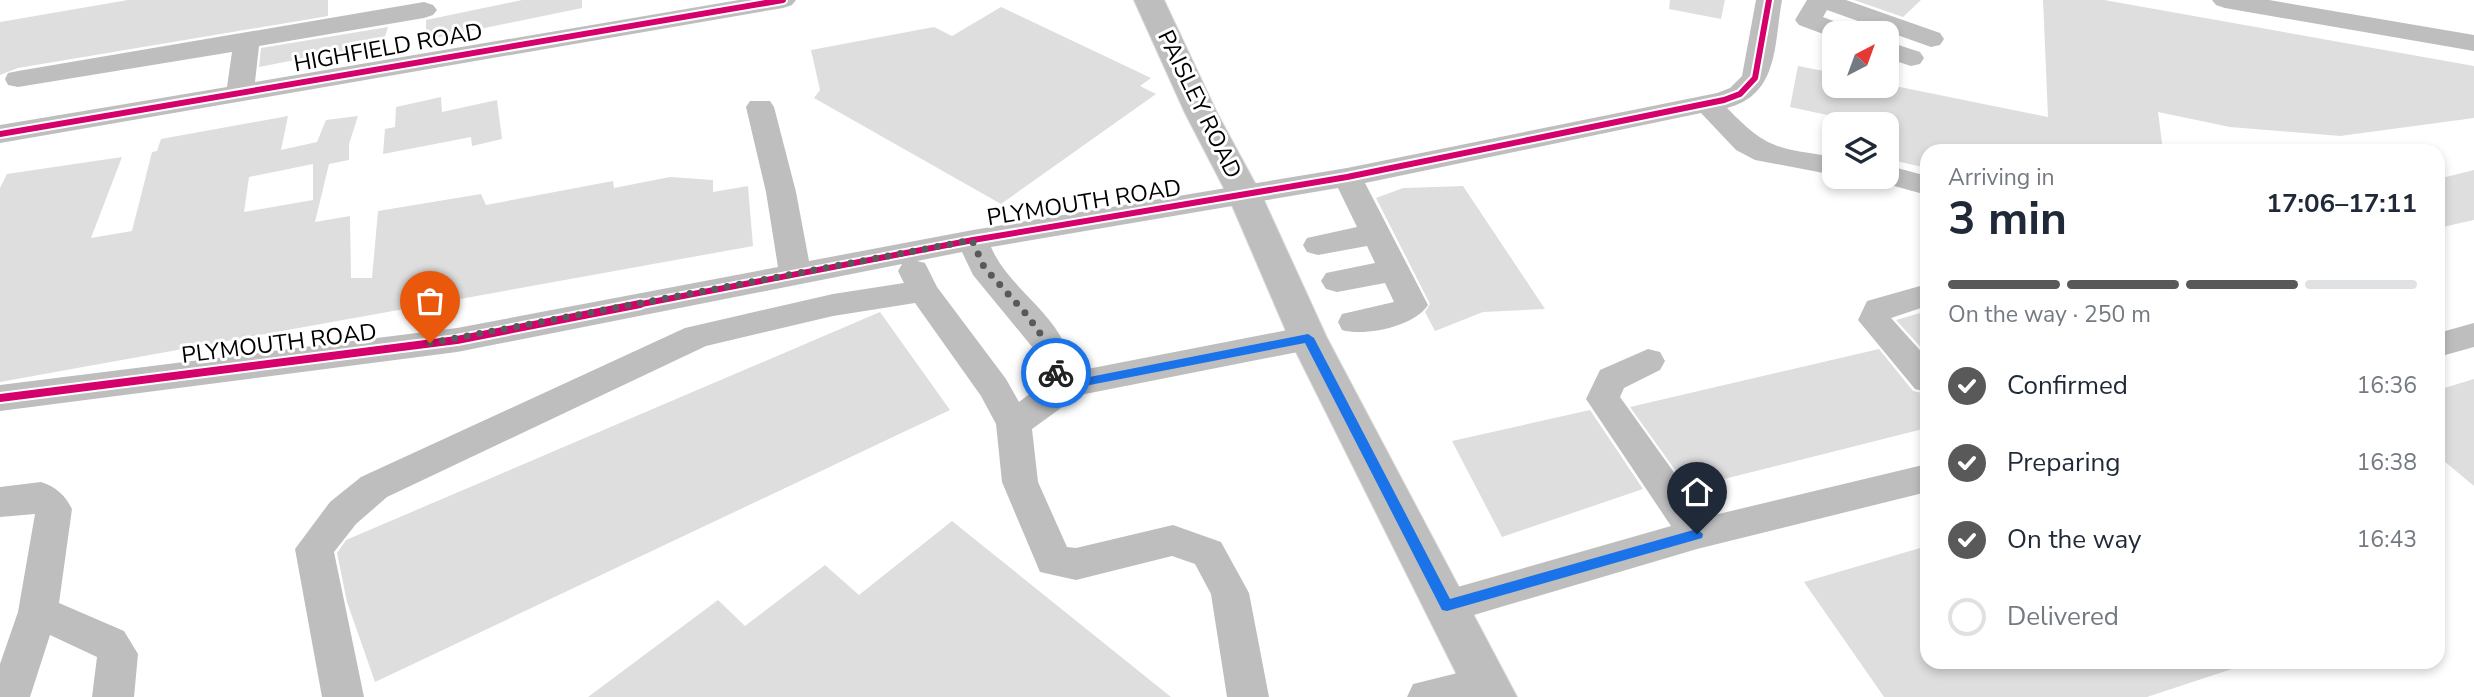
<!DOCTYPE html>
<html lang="en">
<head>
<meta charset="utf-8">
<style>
	body { margin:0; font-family:"Nunito Sans",sans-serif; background:#f2f2f3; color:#1f2937; height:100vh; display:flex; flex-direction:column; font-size:26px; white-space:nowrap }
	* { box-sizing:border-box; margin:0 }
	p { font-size:23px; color:#747a83 }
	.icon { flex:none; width:38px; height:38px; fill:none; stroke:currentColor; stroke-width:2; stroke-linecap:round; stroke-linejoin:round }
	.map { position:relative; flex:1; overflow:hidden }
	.sheet { position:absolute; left:1920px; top:144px; width:525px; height:525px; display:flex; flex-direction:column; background:#fff; border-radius:21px; box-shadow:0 4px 10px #0003 }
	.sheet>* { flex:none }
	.needle { width:46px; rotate:41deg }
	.fabs { position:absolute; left:1822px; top:21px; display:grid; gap:14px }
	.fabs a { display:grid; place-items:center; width:77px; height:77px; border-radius:14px; background:#fff; box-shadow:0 4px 10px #0003; font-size:35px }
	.pin { position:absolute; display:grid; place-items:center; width:60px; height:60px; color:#fff; margin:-72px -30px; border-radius:50% 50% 50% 0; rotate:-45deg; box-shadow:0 0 7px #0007 }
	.pin .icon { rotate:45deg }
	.courier { position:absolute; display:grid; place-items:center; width:70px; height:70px; margin:-35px; border:5px solid #1a73e8; border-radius:50%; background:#fff; color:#222; box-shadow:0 2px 9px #0007 }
	.overview em { font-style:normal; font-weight:700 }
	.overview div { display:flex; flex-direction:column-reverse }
	.overview { display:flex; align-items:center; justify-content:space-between; height:119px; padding:0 28px }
	h1 { font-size:46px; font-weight:700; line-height:52px }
	.bar { display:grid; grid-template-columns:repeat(4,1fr); gap:10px 7px; align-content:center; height:84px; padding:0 28px }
	.bar i { height:9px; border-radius:5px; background:#e0e1e3 }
	.bar .active { background:#595959 }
	.bar p { grid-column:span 4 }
	ol { padding:0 28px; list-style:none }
	li { display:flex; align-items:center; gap:21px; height:77px }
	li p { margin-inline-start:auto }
	li .icon { padding:7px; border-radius:50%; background:#595959; color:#fff; stroke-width:4 }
	li:last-child { color:#747a83 }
	li i { width:38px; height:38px; border:4px solid #e0e1e3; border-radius:50% }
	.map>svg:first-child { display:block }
	.building { fill:#dedede; fill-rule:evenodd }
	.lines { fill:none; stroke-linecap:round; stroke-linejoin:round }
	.major-casing { stroke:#dbdbdb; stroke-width:2 }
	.minor { fill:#bebebe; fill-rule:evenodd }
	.major { fill:#bebebe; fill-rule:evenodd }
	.cycleway-far1-casing { stroke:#fff; stroke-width:10 }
	.cycleway-casing { stroke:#fff; stroke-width:12 }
	.cycleway-far1 { stroke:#d6006c; stroke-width:6 }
	.cycleway { stroke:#d6006c; stroke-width:8 }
	.route { fill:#1a73e8 }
	.done { stroke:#595959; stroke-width:7; stroke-dasharray:0 12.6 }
	.labels { text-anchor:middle; stroke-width:6; stroke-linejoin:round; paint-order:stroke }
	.street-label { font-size:23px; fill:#000; stroke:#fff }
</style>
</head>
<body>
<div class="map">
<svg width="2474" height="697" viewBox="0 0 2474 697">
	<rect width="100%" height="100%" fill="#fff"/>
	<path class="building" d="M 128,0 L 328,0 L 328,16 L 18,68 L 0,75 L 0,22 Z
		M 522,0 L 582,0 L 582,8 L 426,40 L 426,20 Z
		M 1670,0 L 1725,0 L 1721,19 L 1669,9 Z
		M 1854,0 L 1921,0 L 1903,17 Z
		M 2043,0 L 2104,0 L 2474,66 L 2474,118 L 2340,136 L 2230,127 L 2158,112 L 2163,150 L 1927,150 L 1927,168 L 1892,160 L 1895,130 L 1886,128 L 1886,124 L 1869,124 L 1790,107 L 1798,66 L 1834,73 L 1834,86 L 1895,86 L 2048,117 Z
		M 1001,7 L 1151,78 L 1140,86 L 1156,94 L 1001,204 L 814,98 L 820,90 L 811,50 L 934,27 L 952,36 Z
		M 388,27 L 383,43 L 259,67 L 261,48 Z
		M 441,97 L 442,112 L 497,100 L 502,139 L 472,146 L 471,137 L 383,154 L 385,129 L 395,127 L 396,107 Z
		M 288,116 L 281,150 L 317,142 L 326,120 L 358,116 L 349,144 L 349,160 L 329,164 L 315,222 L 350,216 L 351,278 L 372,278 L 378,211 L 481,194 L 486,205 L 613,181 L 614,188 L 670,177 L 713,180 L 713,192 L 748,186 L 753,246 L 0,382 L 0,188 L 7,174 L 122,157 L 91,238 L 132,231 L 152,152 L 157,151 L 161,139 ZM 313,164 L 313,200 L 244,212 L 249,177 Z
		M 2474,170 L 2474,220 L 2438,228 L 2438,179 Z
		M 1463,186 L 1545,309 L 1483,312 L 1435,331 L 1425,312 L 1430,304 L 1376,198 L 1403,188 Z
		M 1927,311 L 1927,354 L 1896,320 Z
		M 880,312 L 950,410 L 375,682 L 347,602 L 337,553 L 346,540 Z
		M 1879,349 L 1913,391 L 1927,394 L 1927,428 L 1688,488 L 1630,407 Z
		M 2474,379 L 2474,486 L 2438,456 L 2438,390 Z
		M 1590,410 L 1643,489 L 1502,537 L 1452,441 Z
		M 952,521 L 1171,697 L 588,697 L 718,600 L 745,626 L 825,565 L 859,595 Z
		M 1927,546 L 1927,662 L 2244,662 L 2244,665 L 2147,697 L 1884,697 L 1804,582 Z"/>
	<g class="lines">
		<defs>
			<path id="major" d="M 1134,0 L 1164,0 L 1217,113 L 1262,196 L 1327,338 L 1517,697 L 1468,697 L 1289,338 L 1228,196 L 1185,113 Z"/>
		</defs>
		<use href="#major" class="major-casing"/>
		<path class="minor" d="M 739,0 L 796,0 L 792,5 L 783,8 L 0,143 L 0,125 L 227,87 L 232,52 L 18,87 L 8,85 L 5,79 L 8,73 L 18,71 L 424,2 L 433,5 L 437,10 L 433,15 L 424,18 L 259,46 L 255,82 Z
			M 1756,0 L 1782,0 C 1774,44 1779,95 1727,108 C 1769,151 1776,147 1834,157 L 1834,175 L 1755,160 L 1736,150 L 1701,113 L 1365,183 L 1428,305 C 1415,326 1365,337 1342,330 L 1338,322 L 1342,314 L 1394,302 L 1385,283 L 1337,292 L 1326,289 L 1321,281 L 1326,273 L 1375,263 L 1367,246 L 1318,255 L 1307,252 L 1303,245 L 1307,238 L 1357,227 L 1338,188 L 991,247 C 1007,285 1048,307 1065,345 C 1069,353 1070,363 1072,372 L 1308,326 L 1320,330 L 1325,338 L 1320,346 L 1308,350 L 1070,397 L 1061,408 L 1032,429 L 1038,482 L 1067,547 L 1076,548 L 1173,525 L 1221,542 L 1249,593 L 1269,697 L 1227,697 L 1211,594 L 1195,564 L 1172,556 L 1076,580 L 1040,572 L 1002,482 L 996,424 L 981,396 L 915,303 L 833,316 L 706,346 L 387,497 L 356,524 L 334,552 L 364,697 L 322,697 L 295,549 L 330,502 L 361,477 L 685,328 L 833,294 L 904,283 L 898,271 L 902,264 L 457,352 L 0,411 L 0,385 L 457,328 L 778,267 L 766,192 L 746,107 L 750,101 L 770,101 L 774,107 L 796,192 L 809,261 L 973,230 L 1347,168 L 1717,93 L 1730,88 L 1742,76 ZM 962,252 L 973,275 L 1033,348 L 1041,385 L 1019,402 L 1006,379 L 937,287 L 925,263 L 917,261 Z
			M 1807,0 L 1846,0 L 1940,33 L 1944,39 L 1940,45 L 1931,47 L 1827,10 L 1823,17 L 1852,28 L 1856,33 L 1834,33 L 1834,38 L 1799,25 L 1795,20 Z
			M 2212,0 L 2269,0 L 2474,35 L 2474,51 L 2225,8 L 2216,5 Z
			M 1886,41 L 1920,52 L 1924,58 L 1920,64 L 1911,66 L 1886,58 Z
			M 1886,165 L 1927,176 L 1927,195 L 1876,181 L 1873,177 L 1886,177 Z
			M 1927,284 L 1927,306 L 1891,318 L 1927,358 L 1927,392 L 1915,389 L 1858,320 L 1867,301 Z
			M 2474,323 L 2474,347 L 2438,357 L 2438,333 Z
			M 1648,349 L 1660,352 L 1665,361 L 1660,370 L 1624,388 L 1620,397 L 1706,517 L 1927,464 L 1927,492 L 1697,549 L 1447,623 L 1433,618 L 1427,606 L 1433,594 L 1671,526 L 1586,399 L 1600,370 Z
			M 41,482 C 56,487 65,495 72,509 L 59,603 L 124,631 L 138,654 L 134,697 L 92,697 L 97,657 L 50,635 L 30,697 L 0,697 L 0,664 L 18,612 L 35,514 L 0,517 L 0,487 Z
			M 1486,666 L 1501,671 L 1507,684 L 1501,697 L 1407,697 L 1413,684 Z"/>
		<use href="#major" class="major"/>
		<defs>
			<path id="cycleway-far1" d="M 0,134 L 783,0
				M 631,306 L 973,240 L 1347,177 L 1724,100 L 1740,94 L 1755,78 L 1769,0"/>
			<path id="cycleway" d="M 0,398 L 457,340 L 640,304"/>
		</defs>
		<use href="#cycleway-far1" class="cycleway-far1-casing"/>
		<use href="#cycleway" class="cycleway-casing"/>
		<use href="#cycleway-far1" class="cycleway-far1"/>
		<use href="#cycleway" class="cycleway"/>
	</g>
	<path class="route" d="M 1308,334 L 1314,338 L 1450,599 L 1697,529 L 1703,534 L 1702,538 L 1447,611 L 1442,610 L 1305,343 L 1059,391 L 1053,387 L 1050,373 L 1060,370 L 1064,382 Z"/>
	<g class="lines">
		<path class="done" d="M 430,343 L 972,240 L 984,267 L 1027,315 L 1049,346 L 1056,373"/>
	</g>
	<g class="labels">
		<g class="street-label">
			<text transform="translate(388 47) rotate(-10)" y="8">HIGHFIELD ROAD</text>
			<text transform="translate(1200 104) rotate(64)" y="8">PAISLEY ROAD</text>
			<text transform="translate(1084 202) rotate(-9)" y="8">PLYMOUTH ROAD</text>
			<text transform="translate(279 343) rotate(-7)" y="8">PLYMOUTH ROAD</text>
		</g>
	</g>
</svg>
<div class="fabs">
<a><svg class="needle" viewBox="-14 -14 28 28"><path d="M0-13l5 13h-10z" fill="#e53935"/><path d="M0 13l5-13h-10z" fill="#747a83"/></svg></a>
<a><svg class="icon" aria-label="layers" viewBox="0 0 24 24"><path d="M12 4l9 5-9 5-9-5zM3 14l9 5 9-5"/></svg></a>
</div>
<div class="pin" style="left:430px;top:343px;background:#ea580c"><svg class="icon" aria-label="bag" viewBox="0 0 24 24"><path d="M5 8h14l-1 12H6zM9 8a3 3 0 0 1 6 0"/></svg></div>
<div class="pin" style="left:1697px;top:534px;background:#1f2937"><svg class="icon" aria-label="home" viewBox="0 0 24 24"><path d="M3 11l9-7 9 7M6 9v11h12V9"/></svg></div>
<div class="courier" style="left:1056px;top:373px"><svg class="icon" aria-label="bike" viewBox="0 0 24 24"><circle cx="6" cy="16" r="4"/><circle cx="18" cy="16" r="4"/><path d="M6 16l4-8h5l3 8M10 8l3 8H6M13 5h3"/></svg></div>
<section class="sheet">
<div class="overview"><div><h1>3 min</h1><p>Arriving in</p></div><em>17:06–17:11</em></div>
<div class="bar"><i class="active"></i><i class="active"></i><i class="active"></i><i></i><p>On the way · 250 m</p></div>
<ol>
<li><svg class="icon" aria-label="check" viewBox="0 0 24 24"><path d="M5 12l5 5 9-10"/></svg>Confirmed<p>16:36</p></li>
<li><svg class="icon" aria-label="check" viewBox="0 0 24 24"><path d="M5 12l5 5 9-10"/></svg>Preparing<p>16:38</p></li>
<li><svg class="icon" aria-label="check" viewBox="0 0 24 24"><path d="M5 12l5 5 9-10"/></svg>On the way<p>16:43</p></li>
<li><i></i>Delivered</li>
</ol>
</section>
</div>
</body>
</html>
